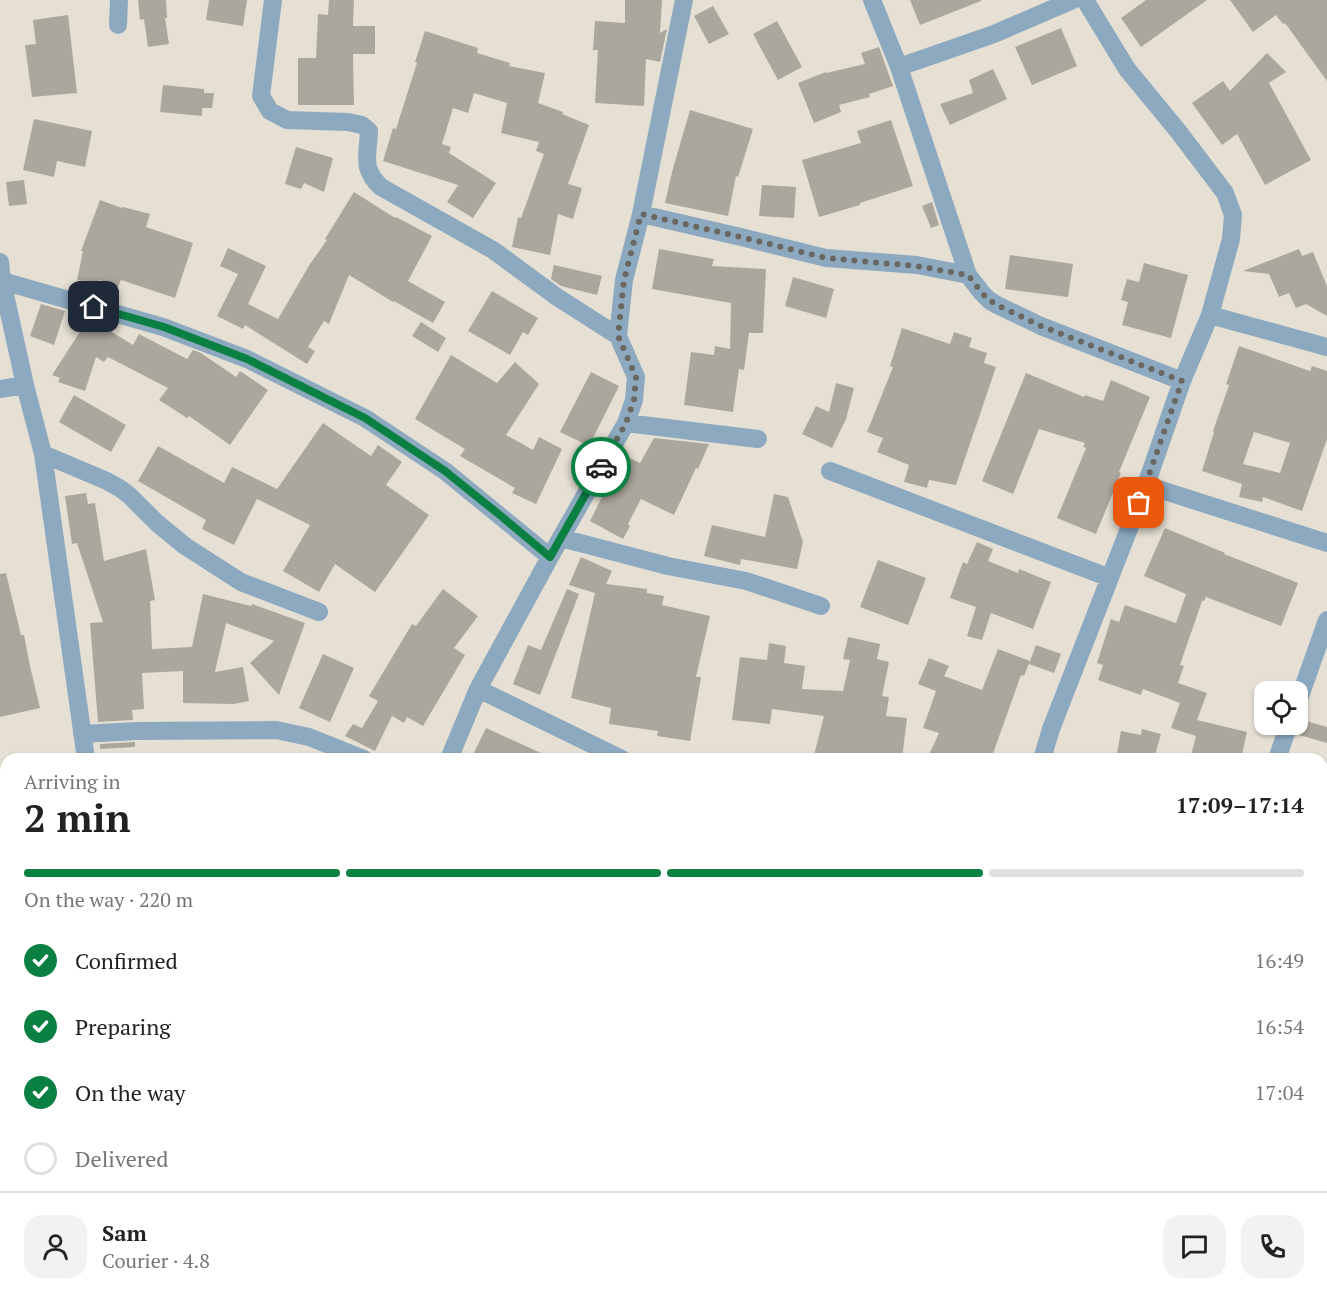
<!DOCTYPE html>
<html lang="en">
<head>
<meta charset="utf-8">
<style>
	body { margin:0; font-family:"PT Serif",serif; background:#f2f2f2; color:#222; height:100vh; display:flex; flex-direction:column; font-size:22px; white-space:nowrap }
	* { box-sizing:border-box; margin:0 }
	p { font-size:20px; color:#767676 }
	.icon { flex:none; width:33px; height:33px; fill:none; stroke:currentColor; stroke-width:2; stroke-linecap:round; stroke-linejoin:round }
	.map { position:relative; flex:1; overflow:hidden }
	.drawer { position:absolute; left:0px; top:753px; width:1328px; height:558px; display:flex; flex-direction:column; background:#fff; border-radius:18px 18px 0 0; box-shadow:0 2px 4px #0004 }
	.drawer>* { flex:none }
	.tools { position:absolute; left:1254px; top:681px; display:grid; gap:12px }
	.tools a { display:grid; place-items:center; width:54px; height:54px; border-radius:12px; background:#fff; box-shadow:0 2px 4px #0004; font-size:30px }
	.pin { position:absolute; display:grid; place-items:center; width:51px; height:51px; color:#fff; margin:-26px; border-radius:12px; box-shadow:0 3px 9px #0006 }
	.courier { position:absolute; display:grid; place-items:center; width:60px; height:60px; margin:-30px; border:4px solid #0b8043; border-radius:50%; background:#fff; color:#222; box-shadow:0 2px 8px #0007 }
	.overview em { font-style:normal; font-weight:800 }
	.overview div { display:flex; flex-direction:column-reverse }
	.overview { display:flex; align-items:center; justify-content:space-between; height:102px; padding:0 24px }
	h1 { font-size:39px; font-weight:800; line-height:45px }
	.bar { display:grid; grid-template-columns:repeat(4,1fr); gap:9px 6px; align-content:center; height:72px; padding:0 24px }
	.bar i { height:8px; border-radius:4px; background:#e0e0e0 }
	.bar .selected { background:#0b8043 }
	.bar p { grid-column:span 4 }
	.line { display:flex; align-items:center; gap:15px; padding:0 24px; border-top:2px solid #e0e0e0 }
	.line div { flex:1 }
	.round { display:grid; place-items:center; flex:none; width:63px; height:63px; border-radius:18px; background:#f2f2f2 }
	ol { padding:0 24px; list-style:none }
	li { display:flex; align-items:center; gap:18px; height:66px }
	li p { margin-inline-start:auto }
	li .icon { padding:6px; border-radius:50%; background:#0b8043; color:#fff; stroke-width:4 }
	li:last-child { color:#767676 }
	li i { width:33px; height:33px; border:3px solid #e0e0e0; border-radius:50% }
	.map>svg:first-child { display:block }
	.building { fill:#aca79c; fill-rule:evenodd }
	.lines { fill:none; stroke-linecap:round; stroke-linejoin:round }
	.street { stroke:#8ca9c0; stroke-width:18 }
	.rail { stroke:#837f76; stroke-width:4.5 }
	.done { stroke:#6a6760; stroke-width:6; stroke-dasharray:0 10.8 }
	.route { stroke:#0b8043; stroke-width:8 }
</style>
</head>
<body>
<div class="map">
<svg width="1327" height="1311" viewBox="0 0 1327 1311">
	<rect width="100%" height="100%" fill="#e6e0d4"/>
	<path class="building" d="M 138,0 L 166,0 L 167,18 L 165,18 L 169,44 L 148,47 L 144,19 L 140,20 Z
		M 209,0 L 247,0 L 243,26 L 206,20 Z
		M 329,0 L 354,0 L 353,26 L 375,26 L 375,54 L 353,54 L 354,105 L 298,105 L 298,58 L 316,58 L 318,14 L 328,15 Z
		M 625,0 L 662,0 L 660,33 L 667,29 L 660,62 L 646,59 L 644,106 L 595,103 L 598,50 L 593,50 L 595,21 L 625,23 Z
		M 910,0 L 981,0 L 981,1 L 920,25 Z
		M 1146,0 L 1207,0 L 1141,47 L 1121,18 Z
		M 1230,0 L 1327,0 L 1327,81 L 1285,23 L 1283,24 L 1276,15 L 1253,32 Z
		M 713,6 L 729,34 L 709,44 L 694,16 Z
		M 68,15 L 77,93 L 32,97 L 25,45 L 36,44 L 33,20 Z
		M 777,21 L 802,67 L 778,80 L 753,34 Z
		M 1061,28 L 1077,66 L 1032,85 L 1015,47 Z
		M 425,31 L 478,48 L 477,53 L 510,63 L 509,66 L 545,73 L 538,103 L 563,112 L 562,114 L 589,125 L 568,184 L 582,188 L 573,219 L 558,214 L 550,255 L 512,247 L 518,217 L 521,218 L 544,154 L 536,151 L 539,142 L 501,133 L 507,103 L 474,93 L 468,113 L 453,108 L 442,144 L 451,147 L 449,153 L 496,183 L 473,218 L 447,202 L 458,185 L 383,161 L 393,128 L 396,129 L 417,63 L 415,62 Z
		M 879,47 L 893,86 L 869,94 L 870,97 L 839,105 L 841,112 L 814,123 L 798,83 L 826,72 L 826,73 L 865,64 L 861,53 Z
		M 1267,53 L 1286,72 L 1269,83 L 1311,160 L 1265,185 L 1237,134 L 1222,145 L 1192,103 L 1223,81 L 1230,91 Z
		M 993,69 L 1007,99 L 950,125 L 940,104 L 973,93 L 969,80 Z
		M 163,85 L 204,89 L 204,93 L 214,93 L 212,108 L 202,108 L 202,116 L 160,112 Z
		M 690,110 L 753,129 L 738,177 L 736,176 L 728,216 L 665,203 L 672,172 Z
		M 34,119 L 92,131 L 85,167 L 57,161 L 54,177 L 23,170 Z
		M 891,120 L 913,186 L 860,203 L 860,205 L 819,217 L 802,160 L 861,143 L 857,131 Z
		M 296,147 L 333,158 L 324,192 L 304,183 L 301,189 L 285,184 Z
		M 24,180 L 27,204 L 9,206 L 6,182 Z
		M 762,185 L 796,187 L 794,218 L 759,216 Z
		M 354,192 L 395,218 L 396,217 L 432,236 L 408,281 L 445,302 L 433,323 L 394,301 L 393,302 L 349,275 L 329,324 L 324,321 L 308,347 L 315,351 L 307,364 L 245,325 L 243,329 L 217,316 L 238,274 L 220,266 L 228,248 L 266,266 L 248,304 L 278,319 L 310,264 L 327,240 L 325,239 Z
		M 100,200 L 122,208 L 123,207 L 150,214 L 146,227 L 193,243 L 175,298 L 121,280 L 118,287 L 99,280 L 99,284 L 77,280 L 83,251 L 81,251 Z
		M 932,202 L 939,225 L 931,228 L 922,206 Z
		M 659,249 L 714,259 L 712,266 L 766,269 L 763,333 L 749,333 L 744,370 L 739,369 L 733,412 L 684,405 L 691,352 L 714,355 L 715,346 L 730,349 L 731,303 L 652,289 Z
		M 1299,249 L 1302,256 L 1313,252 L 1327,286 L 1327,316 L 1306,304 L 1296,308 L 1289,293 L 1279,297 L 1269,274 L 1243,271 Z
		M 1010,255 L 1073,264 L 1068,297 L 1005,289 Z
		M 1144,263 L 1188,275 L 1171,338 L 1122,325 L 1128,302 L 1121,300 L 1127,279 L 1139,282 Z
		M 554,265 L 602,276 L 597,295 L 561,286 L 551,279 Z
		M 793,277 L 834,289 L 826,318 L 785,306 Z
		M 492,291 L 538,318 L 528,335 L 523,332 L 510,355 L 468,331 Z
		M 41,304 L 65,311 L 54,345 L 30,336 Z
		M 89,318 L 133,345 L 139,334 L 187,359 L 193,350 L 201,353 L 236,377 L 240,371 L 268,390 L 230,445 L 189,416 L 187,418 L 159,400 L 168,388 L 108,357 L 104,362 L 96,357 L 85,391 L 58,382 L 60,378 L 52,375 Z
		M 421,322 L 446,338 L 438,352 L 412,336 Z
		M 902,328 L 950,344 L 954,332 L 972,338 L 969,347 L 987,353 L 984,363 L 996,367 L 956,485 L 929,480 L 927,488 L 904,482 L 909,465 L 877,452 L 883,438 L 867,432 L 893,367 L 890,366 Z
		M 1239,346 L 1310,371 L 1312,366 L 1327,371 L 1327,439 L 1302,511 L 1263,497 L 1262,502 L 1239,497 L 1242,484 L 1202,471 L 1214,432 L 1213,431 L 1229,385 L 1226,384 ZM 1254,432 L 1290,443 L 1280,473 L 1243,464 Z
		M 451,355 L 497,383 L 515,362 L 539,384 L 506,435 L 533,450 L 539,437 L 562,449 L 536,504 L 512,493 L 515,488 L 460,456 L 465,449 L 415,419 Z
		M 591,372 L 619,386 L 589,446 L 560,432 Z
		M 1026,373 L 1084,397 L 1085,395 L 1103,401 L 1111,380 L 1150,397 L 1119,472 L 1121,473 L 1096,534 L 1057,518 L 1086,448 L 1083,447 L 1085,443 L 1039,429 L 1013,494 L 982,481 Z
		M 836,383 L 854,388 L 846,419 L 832,448 L 802,434 L 816,406 L 829,412 Z
		M 74,395 L 126,425 L 111,452 L 59,422 Z
		M 323,423 L 371,456 L 378,445 L 402,462 L 386,485 L 429,515 L 375,592 L 335,564 L 319,592 L 283,571 L 310,525 L 257,499 L 234,545 L 202,529 L 206,520 L 138,481 L 158,446 L 224,483 L 232,467 L 277,489 Z
		M 654,438 L 709,444 L 698,469 L 696,468 L 674,515 L 641,499 L 628,524 L 630,526 L 623,539 L 590,521 L 605,491 L 611,494 L 628,457 L 640,463 Z
		M 86,493 L 88,504 L 95,503 L 104,561 L 146,549 L 155,600 L 150,601 L 152,649 L 192,647 L 203,594 L 251,606 L 252,604 L 305,623 L 279,695 L 250,663 L 274,641 L 226,623 L 215,672 L 243,667 L 249,701 L 234,704 L 183,703 L 183,671 L 142,673 L 144,709 L 132,710 L 133,720 L 98,722 L 90,623 L 103,622 L 77,543 L 72,544 L 65,496 Z
		M 774,494 L 788,497 L 803,542 L 797,569 L 741,559 L 740,565 L 704,556 L 712,525 L 765,537 Z
		M 1165,528 L 1225,553 L 1224,554 L 1298,583 L 1281,626 L 1206,597 L 1204,601 L 1202,601 L 1180,665 L 1184,666 L 1178,683 L 1207,693 L 1197,720 L 1247,732 L 1241,759 L 1190,759 L 1196,736 L 1171,728 L 1180,703 L 1143,689 L 1141,695 L 1098,680 L 1103,665 L 1097,663 L 1111,619 L 1119,622 L 1125,605 L 1176,623 L 1186,594 L 1144,576 Z
		M 977,542 L 993,549 L 988,561 L 1018,573 L 1019,569 L 1051,582 L 1033,629 L 991,613 L 982,640 L 967,636 L 976,607 L 950,598 L 963,562 L 967,564 Z
		M 581,557 L 612,571 L 606,584 L 647,589 L 647,593 L 664,596 L 662,605 L 710,616 L 696,677 L 701,677 L 690,741 L 657,736 L 658,731 L 609,724 L 611,708 L 571,698 L 595,593 L 569,585 Z
		M 878,560 L 926,578 L 908,625 L 860,607 Z
		M 6,573 L 21,635 L 24,635 L 30,666 L 40,708 L 0,717 L 0,574 Z
		M 443,589 L 478,616 L 454,648 L 465,655 L 423,726 L 407,717 L 404,723 L 392,716 L 375,751 L 345,736 L 353,724 L 362,728 L 378,701 L 369,696 L 412,624 L 416,626 Z
		M 567,589 L 579,594 L 540,695 L 513,684 L 528,645 L 541,650 Z
		M 848,637 L 880,644 L 877,659 L 889,662 L 882,696 L 889,697 L 886,716 L 907,718 L 902,759 L 813,759 L 824,716 L 772,709 L 770,724 L 732,720 L 740,657 L 767,660 L 769,643 L 786,646 L 784,663 L 805,666 L 802,689 L 843,691 L 850,660 L 843,659 Z
		M 1036,645 L 1061,654 L 1054,673 L 1029,664 Z
		M 998,649 L 1030,661 L 1024,676 L 1021,675 L 991,759 L 927,759 L 939,733 L 923,728 L 936,691 L 918,684 L 929,658 L 949,666 L 944,676 L 982,690 Z
		M 323,654 L 354,668 L 330,722 L 299,708 Z
		M 1303,720 L 1327,727 L 1327,743 L 1299,735 Z
		M 486,728 L 554,759 L 471,759 Z
		M 1142,729 L 1161,734 L 1154,759 L 1116,759 L 1121,731 L 1141,735 Z
		M 135,742 L 135,747 L 100,749 L 100,744 Z"/>
	<g class="lines">
		<path class="street" d="M 273,0 L 261,96 L 270,111 L 287,120 L 348,122 L 362,125 L 369,131 C 368,155 361,169 381,187 L 493,250 L 557,297 L 618,336
			M 872,0 L 899,67 L 968,275 L 982,293 L 989,300 L 997,305 L 1041,326 L 1182,381
			M 118,25 L 119,0
			M 899,67 L 994,34 L 1073,0
			M 641,214 L 741,237 L 826,258 L 917,265 L 968,275
			M 0,262 L 2,281 L 25,385 L 43,454 L 86,759
			M 2,281 L 163,327 L 247,359 L 365,418 L 445,471 L 550,557
			M 1210,315 L 1327,347
			M 0,389 L 25,385
			M 626,423 L 758,439
			M 43,454 L 107,481 L 121,489 L 130,496 L 157,523 L 185,546 L 241,582 L 319,612
			M 830,471 L 1110,578
			M 1146,485 L 1327,543
			M 561,538 L 668,566 L 746,581 L 821,606
			M 478,689 L 622,759
			M 1298,702 L 1327,620
			M 82,734 L 137,731 L 276,730 L 309,737 L 364,759
			M 449,759 L 478,689 L 550,557 L 626,423 L 634,400 L 636,377 L 618,336 L 624,280 L 641,214 L 684,0
			M 1042,759 L 1051,729 L 1146,485 L 1182,381 L 1210,315 L 1231,239 L 1233,215 L 1225,193 L 1178,131 L 1127,69 L 1085,0
			M 1277,759 L 1289,724
			M 0,885 L 6,884
			M 0,1017 L 6,1016
			M 1322,1028 L 1327,1029
			M 1322,1268 L 1327,1270
			M 166,1305 L 166,1311
			M 1009,1305 L 1019,1311"/>
		<path class="rail" d="M 0,916 L 6,916
			M 1322,1294 L 1327,1294"/>
	</g>
	<g class="lines">
		<path class="done" d="M 601,467 L 626,423 L 634,400 L 636,377 L 618,336 L 624,280 L 641,214 L 741,237 L 826,258 L 916,266 L 968,275 L 982,293 L 989,300 L 997,305 L 1041,326 L 1182,381 L 1139,503"/>
		<path class="route" d="M 94,307 L 164,327 L 247,359 L 365,418 L 445,471 L 501,516 L 550,557 L 601,467"/>
	</g>
</svg>
<div class="tools">
<a><svg class="icon" aria-label="locate" viewBox="0 0 24 24"><circle cx="12" cy="12" r="6"/><path d="M12 2v4M12 18v4M2 12h4M18 12h4"/></svg></a>
</div>
<div class="pin" style="left:1139px;top:503px;background:#ea580c"><svg class="icon" aria-label="bag" viewBox="0 0 24 24"><path d="M5 8h14l-1 12H6zM9 8a3 3 0 0 1 6 0"/></svg></div>
<div class="pin" style="left:94px;top:307px;background:#1f2937"><svg class="icon" aria-label="home" viewBox="0 0 24 24"><path d="M3 11l9-7 9 7M6 9v11h12V9"/></svg></div>
<div class="courier" style="left:601px;top:467px"><svg class="icon" aria-label="car" viewBox="0 0 24 24"><path d="M5 17H2v-5l4-1 3-4h7l3 4 3 1v5h-3M9 17h6M6 11h13"/><circle cx="7" cy="17" r="2"/><circle cx="17" cy="17" r="2"/></svg></div>
<section class="drawer">
<div class="overview"><div><h1>2 min</h1><p>Arriving in</p></div><em>17:09–17:14</em></div>
<div class="bar"><i class="selected"></i><i class="selected"></i><i class="selected"></i><i></i><p>On the way · 220 m</p></div>
<ol>
<li><svg class="icon" aria-label="check" viewBox="0 0 24 24"><path d="M5 12l5 5 9-10"/></svg>Confirmed<p>16:49</p></li>
<li><svg class="icon" aria-label="check" viewBox="0 0 24 24"><path d="M5 12l5 5 9-10"/></svg>Preparing<p>16:54</p></li>
<li><svg class="icon" aria-label="check" viewBox="0 0 24 24"><path d="M5 12l5 5 9-10"/></svg>On the way<p>17:04</p></li>
<li><i></i>Delivered</li>
</ol>
<div class="line" style="height:108px"><a class="round"><svg class="icon" aria-label="person" viewBox="0 0 24 24"><circle cx="12" cy="8" r="4"/><path d="M4 21q1-7 8-7t8 7"/></svg></a><div><b>Sam</b><p>Courier · 4.8</p></div><a class="round"><svg class="icon" aria-label="chat" viewBox="0 0 24 24"><path d="M4 5h16v11H9l-5 4z"/></svg></a><a class="round"><svg class="icon" aria-label="phone" viewBox="0 0 24 24"><path d="M5 4h4l2 5-3 2q2 4 5 5l2-3 5 2v4C11 20 4 13 5 4z"/></svg></a></div>
</section>
</div>
</body>
</html>
